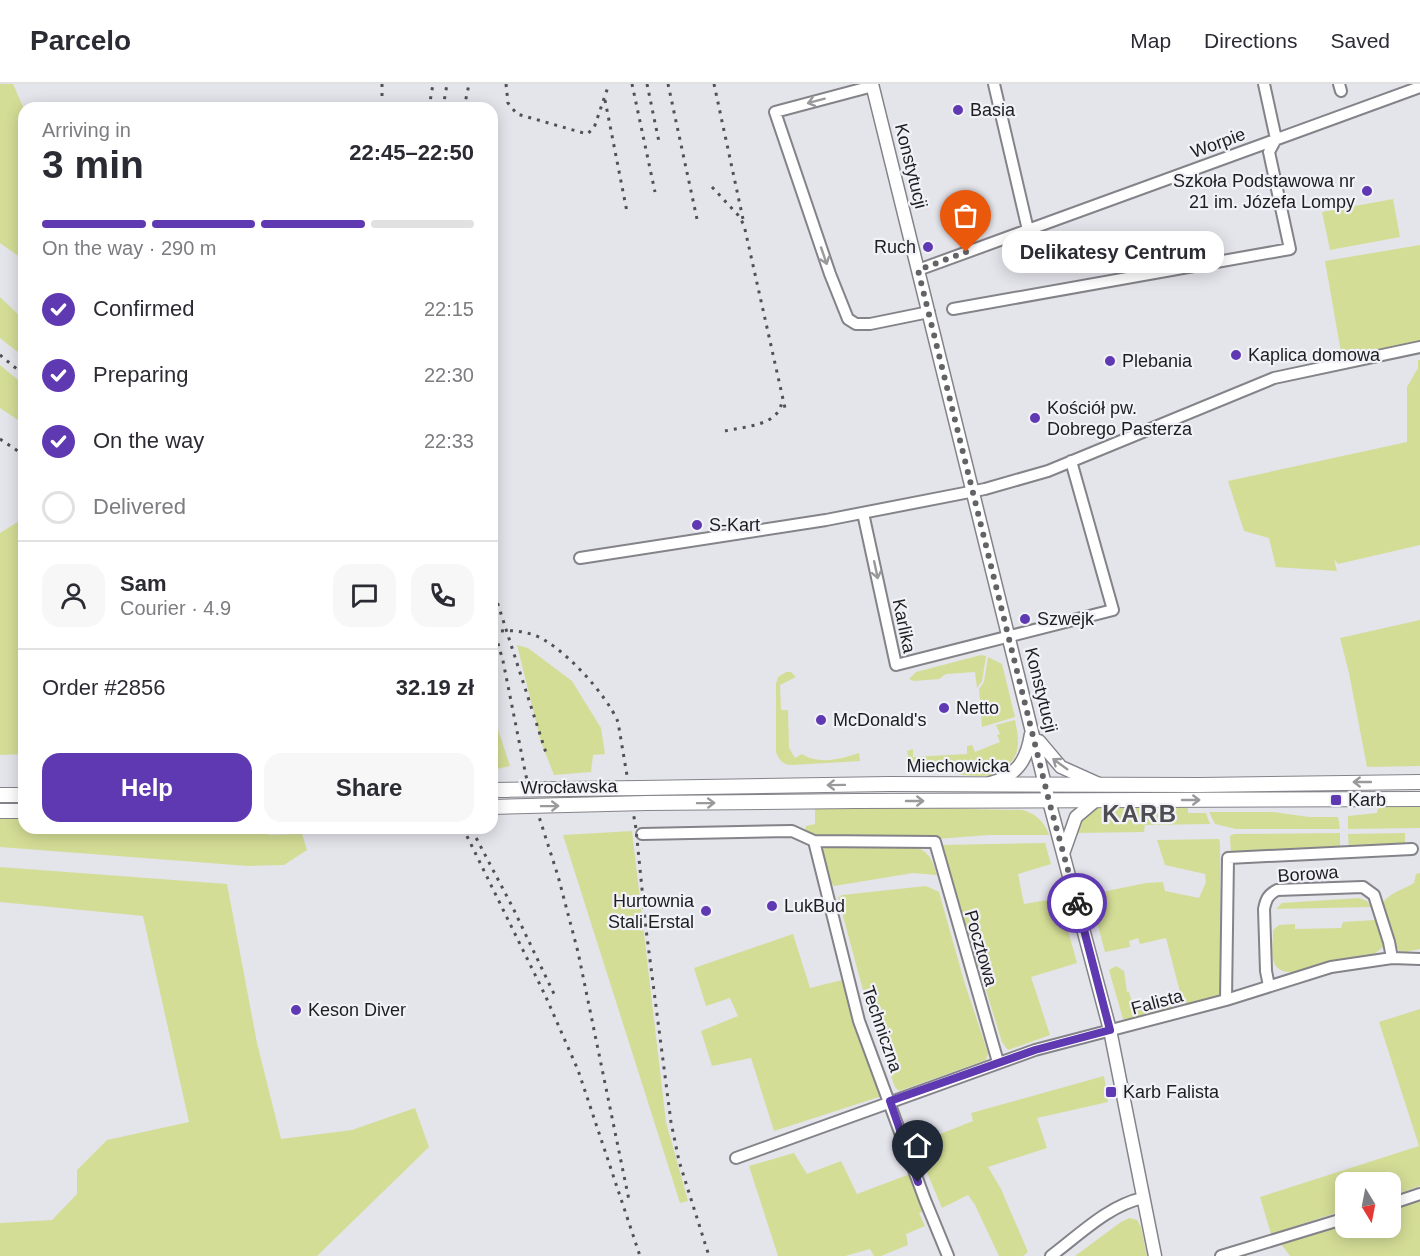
<!DOCTYPE html>
<html lang="en">
<head>
<meta charset="utf-8">
<style>
	body { margin:0; font-family:Helvetica,sans-serif; background:#f7f7f7; color:#2b2b33; height:100vh; display:flex; flex-direction:column; font-size:22px; white-space:nowrap }
	* { box-sizing:border-box; margin:0 }
	p { font-size:20px; color:#7c7c81 }
	.icon { flex:none; width:33px; height:33px; fill:none; stroke:currentColor; stroke-width:2; stroke-linecap:round; stroke-linejoin:round }
	.map { position:relative; flex:1; overflow:hidden }
	.drawer { position:absolute; left:18px; top:18px; width:480px; height:732px; display:flex; flex-direction:column; background:#fff; border-radius:18px; box-shadow:0 3px 15px #0003 }
	.drawer>* { flex:none }
	.needle { width:39px; rotate:170deg }
	.tools { position:absolute; left:1335px; top:1088px; display:grid; gap:12px }
	.tools a { display:grid; place-items:center; width:66px; height:66px; border-radius:12px; background:#fff; box-shadow:0 3px 15px #0003; font-size:30px }
	.pin { position:absolute; display:grid; place-items:center; width:51px; height:51px; color:#fff; margin:-62px -26px; border-radius:50% 50% 50% 0; rotate:-45deg; box-shadow:0 0 6px #0007 }
	.pin .icon { rotate:45deg }
	.courier { position:absolute; display:grid; place-items:center; width:60px; height:60px; margin:-30px; border:4px solid #5f39b1; border-radius:50%; background:#fff; color:#222; box-shadow:0 2px 8px #0007 }
	.bubble { position:absolute; height:42px; border-radius:18px; background:#fff; box-shadow:0 3px 15px #0003; font-size:20px; font-weight:700; line-height:42px; text-align:center }
	.overview em { font-style:normal; font-weight:700 }
	.overview div { display:flex; flex-direction:column-reverse }
	.overview { display:flex; align-items:center; justify-content:space-between; height:102px; padding:0 24px }
	h1 { font-size:39px; font-weight:700; line-height:45px }
	.bar { display:grid; grid-template-columns:repeat(4,1fr); gap:9px 6px; align-content:center; height:72px; padding:0 24px }
	.bar i { height:8px; border-radius:4px; background:#e1e1e2 }
	.bar .on { background:#5f39b1 }
	.bar p { grid-column:span 4 }
	.line { display:flex; align-items:center; gap:15px; padding:0 24px; border-top:2px solid #e1e1e2 }
	.line div { flex:1 }
	.round { display:grid; place-items:center; flex:none; width:63px; height:63px; border-radius:18px; background:#f7f7f7 }
	ol { padding:0 24px; list-style:none }
	li { display:flex; align-items:center; gap:18px; height:66px }
	li p { margin-inline-start:auto }
	li .icon { padding:6px; border-radius:50%; background:#5f39b1; color:#fff; stroke-width:4 }
	li:last-child { color:#7c7c81 }
	li i { width:33px; height:33px; border:3px solid #e1e1e2; border-radius:50% }
	.action { display:flex; gap:12px; margin-top:auto; padding:12px 24px }
	.action a { flex:1; height:69px; border-radius:18px; background:#5f39b1; color:#fff; font-size:24px; font-weight:700; line-height:69px; text-align:center }
	.action a+a { background:#f7f7f7; color:#2b2b33 }
	header { display:flex; align-items:center; gap:36px; box-sizing:border-box; height:84px; padding:0 30px; background:#fff; border-bottom:2px solid #e1e1e2 }
	header strong { font-size:28px }
	nav { display:flex; gap:33px; margin-inline-start:auto; font-size:21px }
	.map>svg:first-child { display:block }
	.green { fill:#d4dd96 }
	.lines { fill:none; stroke-linecap:round; stroke-linejoin:round }
	.minor-casing { stroke:#838389; stroke-width:14 }
	.tertiary-casing { stroke:#838389; stroke-width:15 }
	.secondary-casing { stroke:#838389; stroke-width:16 }
	.minor { stroke:#fff; stroke-width:10 }
	.tertiary { stroke:#fff; stroke-width:12 }
	.secondary { stroke:#fff; stroke-width:14 }
	.rail { stroke:#515054; stroke-width:3; stroke-dasharray:3 6; stroke-linecap:butt }
	.secondary-bridge-casing { stroke:#838389; stroke-width:16; stroke-linecap:butt }
	.secondary-bridge { stroke:#fff; stroke-width:14 }
	.oneway { stroke:#9a999b }
	.done { stroke:#636367; stroke-width:6; stroke-dasharray:0 10.8 }
	.route { stroke:#5f39b1; stroke-width:8 }
	.poi-dot { fill:#5f39b1; stroke:#f1f1f8; stroke-width:2 }
	.labels { text-anchor:middle; stroke-width:4.5; stroke-linejoin:round; paint-order:stroke }
	.poi-label { font-size:18px; fill:#1e1d20; stroke:#f1f1f8; text-anchor:start }
	.street-label { font-size:18px; fill:#1e1d20; stroke:#f1f1f8 }
	.district-label { font-size:24px; font-weight:bold; letter-spacing:1.5px; fill:#4c4c51; stroke:#f1f1f8 }
</style>
</head>
<body>
<header>
<strong>Parcelo</strong>
<nav><a>Map</a><a>Directions</a><a>Saved</a></nav>
</header>
<div class="map">
<svg width="1420" height="1172" viewBox="0 0 1420 1172">
	<rect width="100%" height="100%" fill="#e4e4eb"/>
	<path class="green" d="M 0,0 L 13,0 L 24,25 L 24,176 L 0,159 Z
		M 1393,115 L 1400,153 L 1330,166 L 1322,128 Z
		M 1420,161 L 1420,257 L 1342,274 L 1325,177 Z
		M 0,213 L 24,236 L 24,273 L 0,254 Z
		M 1418,276 L 1420,276 L 1420,461 L 1338,480 L 1334,475 L 1337,487 L 1276,483 L 1269,454 L 1244,447 L 1228,397 L 1407,358 L 1407,303 L 1418,284 Z
		M 0,281 L 24,301 L 24,340 L 0,324 Z
		M 24,434 L 24,670 L 0,671 L 0,449 Z
		M 1420,536 L 1420,682 L 1367,683 L 1349,589 L 1340,554 Z
		M 517,561 L 528,564 L 572,597 L 601,644 L 605,670 L 593,671 L 591,688 L 554,691 L 541,658 Z
		M 981,571 L 986,572 L 982,597 L 977,604 L 975,588 L 946,590 L 939,595 L 914,597 L 909,595 L 916,588 Z
		M 988,573 L 1002,580 L 1015,633 L 982,643 L 979,605 L 984,598 Z
		M 786,588 L 791,588 L 796,593 L 780,601 L 781,626 L 788,626 L 789,664 L 795,674 L 802,670 C 818,681 842,675 859,669 L 860,677 L 792,681 C 783,681 779,676 776,668 L 776,600 L 778,593 Z
		M 492,627 L 510,682 L 492,686 Z
		M 1015,636 C 1019,655 1022,673 1003,685 L 1004,688 C 976,699 939,685 910,679 L 907,667 L 913,665 L 913,673 L 967,670 L 967,662 L 972,661 L 975,668 L 1000,658 L 997,651 L 1000,650 L 996,641 Z
		M 1420,720 L 1420,744 L 1348,745 L 1348,732 L 1377,729 L 1379,721 Z
		M 1188,721 L 1188,729 L 1206,729 L 1210,740 L 1145,741 L 1144,748 L 1075,749 C 1081,737 1087,728 1100,723 Z
		M 815,722 L 1023,726 C 1036,730 1045,738 1049,751 L 989,751 L 937,755 L 817,754 L 805,748 L 806,742 L 815,740 Z
		M 1209,728 L 1273,728 L 1309,733 L 1338,733 L 1340,745 L 1236,745 L 1215,740 Z
		M 0,733 L 24,733 L 24,744 L 268,744 L 269,751 L 302,750 L 307,766 L 284,781 L 248,782 L 0,763 Z
		M 632,747 L 666,1038 L 688,1117 L 680,1119 L 563,751 Z
		M 1340,749 L 1340,765 L 1231,771 L 1230,752 L 1234,750 Z
		M 1405,749 L 1405,761 L 1365,762 L 1349,765 L 1348,750 Z
		M 1219,755 L 1220,760 L 1221,913 L 1188,921 L 1181,912 L 1166,854 L 1140,860 L 1138,854 L 1129,857 L 1130,863 L 1105,868 L 1090,812 L 1092,810 L 1146,799 L 1163,798 L 1165,807 L 1199,814 L 1206,798 L 1205,790 L 1165,781 L 1157,756 Z
		M 1045,759 L 1051,780 L 1018,790 L 1024,820 L 1059,814 L 1077,879 L 1031,893 L 1050,951 L 1008,966 L 1002,958 L 941,761 Z
		M 916,762 C 931,771 932,775 937,791 L 913,789 L 834,802 L 829,796 L 821,768 L 825,764 Z
		M 0,783 L 227,800 L 257,959 L 281,1055 L 352,1046 L 415,1024 L 429,1063 L 317,1172 L 0,1172 L 0,1139 L 52,1136 L 77,1110 L 77,1086 L 107,1056 L 189,1038 L 143,832 L 0,818 Z
		M 1420,789 L 1420,865 L 1406,868 L 1399,867 C 1395,857 1378,825 1385,816 C 1391,809 1406,804 1414,799 L 1416,790 Z
		M 926,802 L 939,808 L 964,897 L 988,969 L 986,976 L 899,1007 L 895,1003 L 872,939 L 838,814 L 842,811 Z
		M 1359,814 L 1367,817 L 1371,823 L 1276,825 L 1282,819 Z
		M 1375,836 L 1383,853 L 1383,863 L 1373,871 L 1294,888 C 1266,889 1273,867 1273,846 L 1279,841 L 1295,840 L 1295,845 L 1341,844 L 1343,838 Z
		M 793,850 L 810,904 L 842,896 L 860,954 L 882,1012 L 774,1047 L 751,974 L 712,982 L 701,947 L 738,932 L 730,914 L 706,922 L 694,884 Z
		M 1116,882 L 1124,887 L 1127,908 L 1129,908 L 1134,925 L 1171,915 L 1172,922 L 1166,926 L 1127,936 L 1123,935 L 1109,886 Z
		M 1420,925 L 1420,1102 L 1391,1112 L 1390,1098 L 1346,1098 L 1345,1126 L 1271,1150 L 1260,1113 L 1419,1062 L 1379,938 Z
		M 1104,992 L 1108,1018 L 1037,1034 L 1047,1064 L 988,1083 L 1001,1105 L 1028,1168 L 1023,1172 L 999,1172 L 975,1121 L 968,1111 L 942,1124 L 915,1060 L 973,1037 L 971,1029 Z
		M 794,1069 L 807,1090 L 841,1077 L 857,1110 L 910,1090 L 925,1127 L 919,1129 L 925,1142 L 906,1150 L 908,1161 L 881,1172 L 874,1172 L 870,1165 L 845,1172 L 778,1172 L 749,1082 Z
		M 1420,1117 L 1420,1172 L 1290,1172 L 1281,1160 L 1345,1140 L 1346,1143 L 1390,1143 L 1391,1126 Z
		M 1129,1134 L 1137,1136 L 1141,1143 L 1147,1172 L 1075,1172 L 1121,1138 Z"/>
	<g class="lines">
		<defs>
			<path id="minor" d="M 994,0 L 1028,146
				M 1339,0 L 1341,7
				M 873,2 L 775,28 L 830,190 L 848,235 L 856,240 L 870,240 L 929,228
				M 918,186 L 1420,3
				M 953,225 L 1290,165 L 1269,68 L 1276,55 L 1264,0
				M 863,429 L 896,581 L 1113,526 L 1071,377
				M 580,474 L 826,436 L 985,405 L 1048,387 L 1274,294 L 1420,263
				M 642,750 L 792,747 L 814,757 L 935,758 L 998,978
				M 814,757 L 859,937 L 925,1116 L 948,1172
				M 1269,902 L 1266,887 L 1264,825 C 1266,815 1268,811 1277,806 L 1363,803 L 1374,811 L 1389,858 L 1392,874
				M 1226,916 L 1228,774 L 1412,765
				M 736,1074 L 1035,966 L 1226,916 L 1331,883 L 1392,874 L 1420,875
				M 1390,1120 L 1420,1110
				M 1051,1172 C 1079,1151 1109,1121 1143,1114
				M 1221,1172 L 1346,1134"/>
			<path id="tertiary" d="M 872,0 L 1049,717 L 1110,946 L 1155,1172
				M 1039,657 L 1061,683 L 1099,700
				M 990,699 C 1017,692 1027,676 1031,650
				M 1064,767 L 1076,733 L 1095,717"/>
			<path id="secondary" d="M 641,704 L 889,700 L 1199,701 L 1420,698
				M 0,711 L 24,711
				M 647,719 L 856,717 L 1420,715
				M 0,727 L 24,727"/>
		</defs>
		<use href="#minor" class="minor-casing"/>
		<use href="#tertiary" class="tertiary-casing"/>
		<use href="#secondary" class="secondary-casing"/>
		<use href="#minor" class="minor"/>
		<use href="#tertiary" class="tertiary"/>
		<use href="#secondary" class="secondary"/>
		<path class="rail" d="M 382,0 L 382,24
			M 506,0 L 508,19 L 517,30 L 587,50 L 594,44 L 609,0
			M 632,0 L 655,108
			M 647,0 L 659,58
			M 668,0 L 697,135
			M 714,0 L 743,135
			M 605,16 L 627,128
			M 429,24 L 433,0
			M 443,24 L 447,0
			M 464,24 L 469,0
			M 712,103 L 738,131 L 744,141 L 785,324
			M 0,271 L 24,291
			M 725,347 C 746,342 781,342 782,315
			M 0,355 L 24,371
			M 492,502 L 547,672
			M 493,542 L 503,577 L 526,692 L 558,792 L 578,868 L 629,1116
			M 492,548 C 506,546 520,546 534,551 C 562,561 607,611 618,638 L 636,745 L 646,845 L 671,1038 L 679,1077 L 709,1172
			M 463,744 L 545,911 L 578,986 L 640,1172
			M 472,746 L 513,824 L 555,912"/>
		<defs>
			<path id="secondary-bridge" d="M 492,706 L 641,704
				M 492,723 L 647,719"/>
		</defs>
		<use href="#secondary-bridge" class="secondary-bridge-casing"/>
		<use href="#secondary-bridge" class="secondary-bridge"/>
	</g>
	<defs><path id="oneway-shaft" d="M-6 0H5M1.5-3L5.5 0L1.5 3" fill="none" stroke-width="1.6" stroke-linecap="round" stroke-linejoin="round" transform="scale(1.5)"/></defs>
	<g class="oneway">
		<use href="#oneway-shaft" transform="translate(816 17) rotate(165)"/>
		<use href="#oneway-shaft" transform="translate(824 172) rotate(71)"/>
		<use href="#oneway-shaft" transform="translate(876 486) rotate(78)"/>
		<use href="#oneway-shaft" transform="translate(1060 680) rotate(-144)"/>
		<use href="#oneway-shaft" transform="translate(1362 698) rotate(180)"/>
		<use href="#oneway-shaft" transform="translate(836 701) rotate(179)"/>
		<use href="#oneway-shaft" transform="translate(1191 716)"/>
		<use href="#oneway-shaft" transform="translate(915 717)"/>
		<use href="#oneway-shaft" transform="translate(706 719) rotate(-1)"/>
		<use href="#oneway-shaft" transform="translate(550 722) rotate(-1)"/>
	</g>
	<g class="lines">
		<path class="done" d="M 966,168 L 918,186 L 1049,717 L 1077,819"/>
		<path class="route" d="M 918,1098 L 890,1017 L 1035,966 L 1110,946 L 1077,819"/>
	</g>
	<g class="poi-dot">
		<circle cx="958" cy="26" r="6"/>
		<circle cx="1367" cy="107" r="6"/>
		<circle cx="928" cy="163" r="6"/>
		<circle cx="1236" cy="271" r="6"/>
		<circle cx="1110" cy="277" r="6"/>
		<circle cx="1035" cy="334" r="6"/>
		<circle cx="697" cy="441" r="6"/>
		<circle cx="1025" cy="535" r="6"/>
		<circle cx="944" cy="624" r="6"/>
		<circle cx="821" cy="636" r="6"/>
		<rect x="1330" y="710" width="12" height="12" rx="3"/>
		<circle cx="772" cy="822" r="6"/>
		<circle cx="706" cy="827" r="6"/>
		<circle cx="296" cy="926" r="6"/>
		<rect x="1105" y="1002" width="12" height="12" rx="3"/>
	</g>
	<g class="labels">
		<g class="poi-label">
			<text x="970" y="32">Basia</text>
			<text x="1355" y="103" text-anchor="end">Szkoła Podstawowa nr<tspan x="1355" dy="21">21 im. Józefa Lompy</tspan></text>
			<text x="916" y="169" text-anchor="end">Ruch</text>
			<text x="1248" y="277">Kaplica domowa</text>
			<text x="1122" y="283">Plebania</text>
			<text x="1047" y="330">Kościół pw.<tspan x="1047" dy="21">Dobrego Pasterza</tspan></text>
			<text x="709" y="447">S-Kart</text>
			<text x="1037" y="541">Szwejk</text>
			<text x="956" y="630">Netto</text>
			<text x="833" y="642">McDonald's</text>
			<text x="1348" y="722">Karb</text>
			<text x="694" y="823" text-anchor="end">Hurtownia<tspan x="694" dy="21">Stali Erstal</tspan></text>
			<text x="784" y="828">LukBud</text>
			<text x="308" y="932">Keson Diver</text>
			<text x="1123" y="1014">Karb Falista</text>
		</g>
		<g class="street-label">
			<text transform="translate(1218 59) rotate(-20)" y="6">Worpie</text>
			<text transform="translate(911 82) rotate(76)" y="6">Konstytucji</text>
			<text transform="translate(904 542) rotate(78)" y="6">Karlika</text>
			<text transform="translate(1041 606) rotate(76)" y="6">Konstytucji</text>
			<text x="958" y="688">Miechowicka</text>
			<text transform="translate(569 703) rotate(-1)" y="6">Wrocławska</text>
			<text transform="translate(1308 790) rotate(-4)" y="6">Borowa</text>
			<text transform="translate(981 864) rotate(74)" y="6">Pocztowa</text>
			<text transform="translate(1157 918) rotate(-15)" y="6">Falista</text>
			<text transform="translate(882 945) rotate(71)" y="6">Techniczna</text>
		</g>
		<g class="district-label">
			<text x="1140" y="738">KARB</text>
		</g>
	</g>
</svg>
<div class="tools">
<a><svg class="needle" viewBox="-14 -14 28 28"><path d="M0-13l5 13h-10z" fill="#e53935"/><path d="M0 13l5-13h-10z" fill="#7c7c81"/></svg></a>
</div>
<div class="pin" style="left:966px;top:168px;background:#ea580c"><svg class="icon" aria-label="bag" viewBox="0 0 24 24"><path d="M5 8h14l-1 12H6zM9 8a3 3 0 0 1 6 0"/></svg></div>
<div class="pin" style="left:918px;top:1098px;background:#1f2937"><svg class="icon" aria-label="home" viewBox="0 0 24 24"><path d="M3 11l9-7 9 7M6 9v11h12V9"/></svg></div>
<div class="courier" style="left:1077px;top:819px"><svg class="icon" aria-label="bike" viewBox="0 0 24 24"><circle cx="6" cy="16" r="4"/><circle cx="18" cy="16" r="4"/><path d="M6 16l4-8h5l3 8M10 8l3 8H6M13 5h3"/></svg></div>
<div class="bubble" style="left:1002px;top:147px;width:222px">Delikatesy Centrum</div>
<section class="drawer">
<div class="overview"><div><h1>3 min</h1><p>Arriving in</p></div><em>22:45–22:50</em></div>
<div class="bar"><i class="on"></i><i class="on"></i><i class="on"></i><i></i><p>On the way · 290 m</p></div>
<ol>
<li><svg class="icon" aria-label="check" viewBox="0 0 24 24"><path d="M5 12l5 5 9-10"/></svg>Confirmed<p>22:15</p></li>
<li><svg class="icon" aria-label="check" viewBox="0 0 24 24"><path d="M5 12l5 5 9-10"/></svg>Preparing<p>22:30</p></li>
<li><svg class="icon" aria-label="check" viewBox="0 0 24 24"><path d="M5 12l5 5 9-10"/></svg>On the way<p>22:33</p></li>
<li><i></i>Delivered</li>
</ol>
<div class="line" style="height:108px"><a class="round"><svg class="icon" aria-label="person" viewBox="0 0 24 24"><circle cx="12" cy="8" r="4"/><path d="M4 21q1-7 8-7t8 7"/></svg></a><div><b>Sam</b><p>Courier · 4.9</p></div><a class="round"><svg class="icon" aria-label="chat" viewBox="0 0 24 24"><path d="M4 5h16v11H9l-5 4z"/></svg></a><a class="round"><svg class="icon" aria-label="phone" viewBox="0 0 24 24"><path d="M5 4h4l2 5-3 2q2 4 5 5l2-3 5 2v4C11 20 4 13 5 4z"/></svg></a></div>
<div class="line" style="height:78px"><div>Order #2856</div><b>32.19 zł</b></div>
<div class="action"><a>Help</a><a>Share</a></div>
</section>
</div>
</body>
</html>
